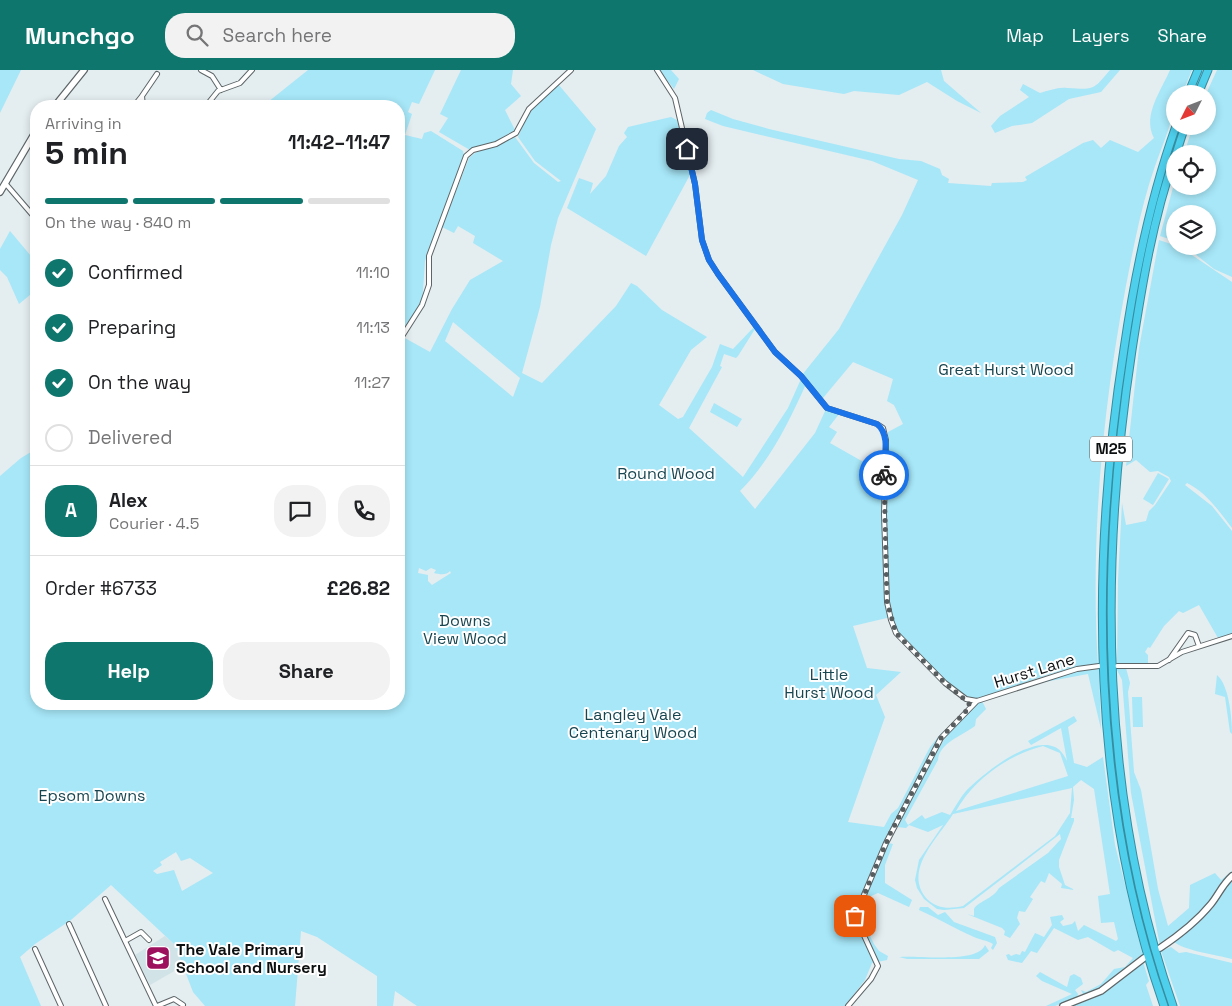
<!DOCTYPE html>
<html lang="en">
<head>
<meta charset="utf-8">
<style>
	body { margin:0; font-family:"Space Grotesk",sans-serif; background:#f2f2f2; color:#202124; height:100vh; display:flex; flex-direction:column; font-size:19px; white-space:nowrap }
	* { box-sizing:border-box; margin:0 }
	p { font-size:16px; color:#757577 }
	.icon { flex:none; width:28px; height:28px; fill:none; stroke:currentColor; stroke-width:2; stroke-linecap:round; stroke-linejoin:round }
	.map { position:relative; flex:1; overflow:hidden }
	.sheet { position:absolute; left:30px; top:30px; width:375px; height:610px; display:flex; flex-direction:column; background:#fff; border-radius:20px; box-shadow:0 2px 8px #0003 }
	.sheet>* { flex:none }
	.needle { width:32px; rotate:228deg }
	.controls { position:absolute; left:1166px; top:15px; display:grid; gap:10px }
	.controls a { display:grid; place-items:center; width:50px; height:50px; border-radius:50%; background:#fff; box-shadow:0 2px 8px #0003; font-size:25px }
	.pin { position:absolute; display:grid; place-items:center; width:42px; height:42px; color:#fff; margin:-21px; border-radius:10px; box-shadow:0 2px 8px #0006 }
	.courier { position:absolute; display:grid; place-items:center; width:50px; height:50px; margin:-25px; border:4px solid #1a73e8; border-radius:50%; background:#fff; color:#222; box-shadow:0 1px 6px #0007 }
	.headline em { font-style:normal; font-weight:800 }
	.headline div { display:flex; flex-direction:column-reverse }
	.headline { display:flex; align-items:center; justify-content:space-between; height:85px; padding:0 15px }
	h1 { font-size:32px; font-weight:800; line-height:38px }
	.bar { display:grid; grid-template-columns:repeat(4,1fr); gap:8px 5px; align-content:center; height:60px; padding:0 15px }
	.bar i { height:6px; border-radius:4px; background:#e0e0e0 }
	.bar .on { background:#0f766e }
	.bar p { grid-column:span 4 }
	.line { display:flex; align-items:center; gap:12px; padding:0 15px; border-top:1px solid #e0e0e0 }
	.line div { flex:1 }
	.round { display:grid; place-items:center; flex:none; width:52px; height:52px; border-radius:20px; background:#f2f2f2 }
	ol { padding:0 15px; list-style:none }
	li { display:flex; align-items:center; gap:15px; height:55px }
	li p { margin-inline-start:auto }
	li .icon { padding:5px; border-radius:50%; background:#0f766e; color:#fff; stroke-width:4 }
	li:last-child { color:#757577 }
	li i { width:28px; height:28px; border:2px solid #e0e0e0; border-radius:50% }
	.button { display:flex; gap:10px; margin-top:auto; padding:10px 15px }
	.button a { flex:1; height:58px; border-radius:20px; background:#0f766e; color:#fff; font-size:20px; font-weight:800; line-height:58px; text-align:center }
	.button a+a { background:#f2f2f2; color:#202124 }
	header { display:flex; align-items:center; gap:30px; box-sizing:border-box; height:70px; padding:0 25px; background:#0f766e; color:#fff }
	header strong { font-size:24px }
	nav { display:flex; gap:28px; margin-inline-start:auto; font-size:18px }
	.search { width:350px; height:45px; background:#f2f2f2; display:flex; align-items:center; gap:12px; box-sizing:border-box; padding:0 18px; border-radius:20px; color:#757577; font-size:19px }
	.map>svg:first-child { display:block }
	.built { fill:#d1e3e7 }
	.green { fill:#a7e7f8; fill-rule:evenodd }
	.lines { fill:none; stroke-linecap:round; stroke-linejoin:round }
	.street-casing { stroke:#5d6567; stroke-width:6 }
	.secondary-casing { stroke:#5d6567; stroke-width:8 }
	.highway-casing { stroke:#378da0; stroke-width:9 }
	.street { stroke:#fff; stroke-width:4 }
	.secondary { stroke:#fff; stroke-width:5.5 }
	.highway { stroke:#4ed0ed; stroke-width:7 }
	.done { stroke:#585d5f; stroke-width:5; stroke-dasharray:0 9 }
	.route { stroke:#1a73e8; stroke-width:6 }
	.labels { text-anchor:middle; stroke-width:4; stroke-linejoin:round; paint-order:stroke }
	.shield { fill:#fff; stroke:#565858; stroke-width:1 }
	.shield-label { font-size:15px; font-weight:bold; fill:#0d1011 }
	.park-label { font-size:16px; fill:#174550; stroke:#fff }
	.street-label { font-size:16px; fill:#0d1011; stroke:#fff }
	.poi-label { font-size:16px; font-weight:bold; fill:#0d1011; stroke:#fff; text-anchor:start }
</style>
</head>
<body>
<header>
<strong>Munchgo</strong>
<div class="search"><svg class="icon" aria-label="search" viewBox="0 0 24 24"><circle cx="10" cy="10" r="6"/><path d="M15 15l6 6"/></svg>Search here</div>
<nav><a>Map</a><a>Layers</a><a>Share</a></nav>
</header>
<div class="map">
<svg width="1232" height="936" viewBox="0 0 1232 936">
	<rect width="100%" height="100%" fill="#e4edf0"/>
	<path class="built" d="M 165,866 L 175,875 L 183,896 L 150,915 L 135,885 Z"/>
	<path class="green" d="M 0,0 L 21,0 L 0,43 Z
		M 308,0 L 435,0 L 419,34 L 412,32 L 408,42 L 412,44 L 405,65 L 422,69 L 424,63 L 431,61 L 463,81 L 464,86 L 425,191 L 422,235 L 403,267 L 430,282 L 452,239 L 470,210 L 503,191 L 473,173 L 475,166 L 458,156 L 454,163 L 442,157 L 469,88 L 475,83 L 515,67 L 534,93 L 558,112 L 561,111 L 535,91 L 518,67 L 530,40 L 558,14 L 596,59 L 558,148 L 551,175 L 540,237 L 522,303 L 542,313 L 616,236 L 631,213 L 637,216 L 662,240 L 707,267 L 691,280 L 659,335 L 678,349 L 683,347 L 712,297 L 720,274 L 733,279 L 753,258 L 755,259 L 738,286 L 736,288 L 724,284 L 720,296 L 722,297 L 689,358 L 743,407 L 788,338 L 801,309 L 806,314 C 789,352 770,391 740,421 L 755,439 L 815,363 L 826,339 L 839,344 L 829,357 L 837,362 L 830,373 L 881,402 L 886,390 L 888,362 L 903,354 L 894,335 L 887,331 L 893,309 L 853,292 L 823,328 L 802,305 L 839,259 L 902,145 L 918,110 L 872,91 L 723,56 L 705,49 L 707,43 L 711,40 L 733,49 L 769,59 L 899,89 L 921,91 L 940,99 L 942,105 L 949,109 L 948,113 L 991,116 L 992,113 L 1023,112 L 1027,110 L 1025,107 L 1083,73 L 1093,70 L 1101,78 L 1110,70 L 1138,82 L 1154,68 C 1142,46 1161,21 1170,0 L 1192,0 L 1182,24 L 1175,24 C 1175,48 1163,73 1155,96 C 1147,119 1141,142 1136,166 C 1106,306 1089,452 1098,596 C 1055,597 1016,618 976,629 L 968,628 C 944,612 901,574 891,547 L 853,556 L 867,598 L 901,602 L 876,625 L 885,647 L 848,752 L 884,757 L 891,744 L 898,738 L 930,677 L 943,661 L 884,772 L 893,774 L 885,795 L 885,813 L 912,830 L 909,837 L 878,823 L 869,827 L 861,846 L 863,852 L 874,874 L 879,881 L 888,886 L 887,890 L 872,893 L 865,910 L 845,936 L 417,936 L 395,921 L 393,936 L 377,936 L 377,906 L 317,867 L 301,861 L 295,936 L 205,936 L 193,922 L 175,875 L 111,815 L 71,850 L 35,874 L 20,887 L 41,936 L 0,936 L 0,406 L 21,388 L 36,379 L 36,634 L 399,634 L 399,36 L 263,36 ZM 453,252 L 520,308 L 513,327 L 445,271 ZM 419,498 L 426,501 L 431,498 L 436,500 L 434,503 C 439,504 446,506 450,501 L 451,503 L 432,515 L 428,511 L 428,505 L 418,503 ZM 176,782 L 181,791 L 190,788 L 213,803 L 182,821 L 174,800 L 157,804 L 153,801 L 162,795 L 160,792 Z
		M 461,0 L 513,0 L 511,14 L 521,26 L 505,40 L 515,60 L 495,72 L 470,80 L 439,62 L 448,48 L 440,44 Z
		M 659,0 L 671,0 L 679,9 L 674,19 Z
		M 753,0 L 941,0 L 944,11 L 981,43 L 957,31 L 927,12 L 899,25 L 854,21 L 844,24 L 783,14 Z
		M 1110,0 L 1120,0 L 1101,22 L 1069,29 L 1032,53 L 1012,56 L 995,63 L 991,56 L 1000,46 L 1029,27 L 1020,20 L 1023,14 L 1040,23 C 1048,21 1058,17 1067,18 C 1093,19 1092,22 1110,0 Z
		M 1217,0 L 1232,0 L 1232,207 L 1214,199 L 1185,176 L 1208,176 L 1208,144 L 1175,144 L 1175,171 L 1160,166 L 1175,110 L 1175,116 L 1208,116 L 1208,84 L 1184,84 L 1193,56 L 1208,56 L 1206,24 Z
		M 671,47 L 677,50 L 691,103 L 646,186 L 567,138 L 579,108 L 593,113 L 590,124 L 606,106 L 619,76 L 627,67 L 624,63 L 628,57 Z
		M 10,161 L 36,192 L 36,220 L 19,234 L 7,207 L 0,200 L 0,179 Z
		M 1159,170 L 1180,177 L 1232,212 L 1232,458 C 1219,441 1206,422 1187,413 L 1185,415 L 1212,436 L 1232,461 L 1232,564 L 1218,568 L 1199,535 L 1183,543 L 1179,541 L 1164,556 L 1150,578 L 1148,577 L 1145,582 L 1148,585 L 1148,593 L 1117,594 L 1118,510 L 1122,433 L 1126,455 L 1146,451 L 1149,441 L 1155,435 L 1171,411 L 1169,407 L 1158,401 L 1150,402 L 1136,390 L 1126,396 L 1139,278 Z
		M 714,333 L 742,349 L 737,357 L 710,342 Z
		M 1158,403 L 1169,409 L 1153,435 L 1143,429 Z
		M 1116,598 L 1126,598 L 1130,613 L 1128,622 L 1134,702 L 1141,720 L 1158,819 L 1168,856 L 1189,838 L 1190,815 L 1215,803 L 1221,810 L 1232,801 L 1232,889 C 1218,885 1178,880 1171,869 L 1160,876 L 1131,723 L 1122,610 Z
		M 1099,599 L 1101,659 L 1088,604 L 1039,613 L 1074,601 Z
		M 1217,605 C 1229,615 1232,648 1232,664 L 1230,662 L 1225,627 L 1215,624 Z
		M 1132,627 L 1142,627 L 1143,657 L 1133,657 Z
		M 982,631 L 986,639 L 976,649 L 975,656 C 962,666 940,672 938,690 L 905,750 L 908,755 L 922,745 L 925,749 L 942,742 L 950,745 C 956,736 962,724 970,717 C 987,701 1031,666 1055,677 C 1061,680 1064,685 1067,691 L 1061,658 L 1031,675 L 1028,671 L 1074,646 L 1077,651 L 1068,657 L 1074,693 L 1087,697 L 1103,687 L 1115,775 L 1143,886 L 1100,920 L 1084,926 L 1081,920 L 1086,922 L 1101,914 L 1114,899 L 1125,897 L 1133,888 L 1118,880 L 1114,882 L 1088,867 L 1078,870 L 1054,858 L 1037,883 L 1031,881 L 1022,893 L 1008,890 L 1006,885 L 1009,884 L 1011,886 L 1016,884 L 1020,885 L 1022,881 L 1025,882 L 1035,863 L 1044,867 L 1052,855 L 1050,847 L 1062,845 L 1064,849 L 1060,852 L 1063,856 L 1072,854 L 1075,851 L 1078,861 L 1084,855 L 1116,871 L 1118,869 L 1114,852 L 1101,853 L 1098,826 L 1110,824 L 1094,719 L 1081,710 L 1073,717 L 1074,730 L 1071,748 L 1074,748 L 1074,751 L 1059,790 L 1059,797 L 1065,815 L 1075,820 L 1061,818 L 1062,814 L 1049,803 L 1045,813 L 1041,811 L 1030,827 L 1033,829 L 1025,842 L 1019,841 L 1017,848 L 1020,854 L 1010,868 L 1004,865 L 1005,861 L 1002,858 L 967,844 L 974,846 C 974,844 974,841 974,839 C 977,832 993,829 999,818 L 1048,783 L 1061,769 L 1060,764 L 964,838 L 944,840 L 937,839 L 924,829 L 917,818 L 915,810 L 919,790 L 943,755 L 928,762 L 909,755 L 906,758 L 897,757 C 916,722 946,649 982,631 ZM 1043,676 L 1060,683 L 1068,706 L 956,741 C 974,709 1008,685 1043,676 ZM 1072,718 L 1070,743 L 1055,766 L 963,836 C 950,839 937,839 927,829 C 902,801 938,768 953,744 Z
		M 920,837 L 928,837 L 938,845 L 945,842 L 954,852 L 995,867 L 997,873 L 993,880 L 991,878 L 993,874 C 987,870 980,870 974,867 C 955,859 938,848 919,840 Z
		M 985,875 L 989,881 L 979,889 L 907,889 L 899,887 C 917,885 978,894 985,875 Z
		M 1171,877 L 1179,883 L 1186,882 L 1232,893 L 1232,936 L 1180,936 L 1161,881 Z
		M 1143,892 L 1149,911 L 1146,915 L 1153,936 L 1072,936 L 1094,928 Z
		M 1040,902 L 1067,917 L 1070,906 L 1074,904 L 1081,908 L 1083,914 L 1075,920 L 1078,924 L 1077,928 L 1055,936 L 1046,936 L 1072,924 L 1042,911 L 1036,906 Z"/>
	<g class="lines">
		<defs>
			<path id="street" d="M 201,0 L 212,6 L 221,20
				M 657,0 L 675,28 L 695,114 L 702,170 L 709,190 L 718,204 L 775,282 L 801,306 L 827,338 L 877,354 L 883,358 L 886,370 L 884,444 L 887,532 L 891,550 L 896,563 L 945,613 L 966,629 L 977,631 L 1077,599 L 1099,596
				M 134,36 L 142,26
				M 143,36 L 142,26 L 157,4
				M 206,36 L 218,21 L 240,13 L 252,0
				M 5,113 L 36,149
				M 401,268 L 422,235 L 429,215 L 429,186 L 466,86 L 473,80 L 496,74 L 516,63 L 529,39 L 571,0
				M 1169,590 L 1188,563 L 1195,565 L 1199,576
				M 1117,596 L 1158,596 L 1182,582 L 1232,566
				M 105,829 L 156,936
				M 69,854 L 106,936
				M 125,871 L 141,862 L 149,870
				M 35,879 L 61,936
				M 157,936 L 174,929 L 183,935
				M 848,936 L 871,909 L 878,896 L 855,846 L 886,773 L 941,668 L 977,631"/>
			<path id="secondary" d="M 55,36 L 84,0
				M 0,122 L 36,61
				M 1160,878 C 1178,866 1198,850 1211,834 C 1219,824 1222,815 1232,806
				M 1063,936 L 1101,921 L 1144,888"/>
			<path id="highway" d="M 1188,24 L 1198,0
				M 1198,24 L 1208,0
				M 1176,84 L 1185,56
				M 1164,936 C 1091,727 1090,496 1124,279 C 1135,203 1150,129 1176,56
				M 1173,936 C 1100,728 1099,496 1132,280 C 1142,215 1153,148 1175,86"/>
		</defs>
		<use href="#street" class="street-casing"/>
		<use href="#secondary" class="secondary-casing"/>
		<use href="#highway" class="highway-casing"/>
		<use href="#street" class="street"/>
		<use href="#secondary" class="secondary"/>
		<use href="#highway" class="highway"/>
	</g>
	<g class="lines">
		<path class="done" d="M 855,846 L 890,764 L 941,668 L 969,638 L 969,633 L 945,613 L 896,563 L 887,532 L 884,405"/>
		<path class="route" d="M 687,79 L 695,114 L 702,170 L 709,190 L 718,204 L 775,282 L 801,306 L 827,338 L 877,354 C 891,365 884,389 884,405"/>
	</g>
	<defs>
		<symbol id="school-square" viewBox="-11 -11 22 22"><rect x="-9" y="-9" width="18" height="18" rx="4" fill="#9c105e" stroke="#fff"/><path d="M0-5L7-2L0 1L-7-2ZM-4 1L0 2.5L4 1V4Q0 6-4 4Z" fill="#fff"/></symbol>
	</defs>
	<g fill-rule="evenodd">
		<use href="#school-square" x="144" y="874" width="28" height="28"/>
	</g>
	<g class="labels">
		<rect class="shield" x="1090" y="366.5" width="42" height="25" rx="4"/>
		<g class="shield-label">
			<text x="1111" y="384">M25</text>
		</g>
		<g class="park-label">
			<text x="1006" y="305">Great Hurst Wood</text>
			<text x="666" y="409">Round Wood</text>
			<text x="465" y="556">Downs<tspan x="465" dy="18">View Wood</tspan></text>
			<text x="829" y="610">Little<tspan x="829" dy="18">Hurst Wood</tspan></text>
			<text x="633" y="650">Langley Vale<tspan x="633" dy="18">Centenary Wood</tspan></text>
			<text x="92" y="731">Epsom Downs</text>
		</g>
		<g class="street-label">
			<text transform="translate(1034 600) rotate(-17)" y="6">Hurst Lane</text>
		</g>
		<g class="poi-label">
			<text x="176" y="885">The Vale Primary<tspan x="176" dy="18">School and Nursery</tspan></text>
		</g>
	</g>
</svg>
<div class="controls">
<a><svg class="needle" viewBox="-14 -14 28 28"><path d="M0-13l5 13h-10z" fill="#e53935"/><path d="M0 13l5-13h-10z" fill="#757577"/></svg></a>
<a><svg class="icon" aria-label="locate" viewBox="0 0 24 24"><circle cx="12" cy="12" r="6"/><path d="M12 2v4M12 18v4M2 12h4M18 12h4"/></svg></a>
<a><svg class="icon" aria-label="layers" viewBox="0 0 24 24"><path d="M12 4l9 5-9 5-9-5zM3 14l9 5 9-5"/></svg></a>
</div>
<div class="pin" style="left:855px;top:846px;background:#ea580c"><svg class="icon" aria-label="bag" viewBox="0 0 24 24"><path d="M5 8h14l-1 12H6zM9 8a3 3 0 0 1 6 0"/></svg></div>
<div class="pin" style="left:687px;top:79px;background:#1f2937"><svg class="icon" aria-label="home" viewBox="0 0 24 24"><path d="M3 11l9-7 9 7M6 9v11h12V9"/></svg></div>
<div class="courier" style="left:884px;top:405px"><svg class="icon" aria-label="bike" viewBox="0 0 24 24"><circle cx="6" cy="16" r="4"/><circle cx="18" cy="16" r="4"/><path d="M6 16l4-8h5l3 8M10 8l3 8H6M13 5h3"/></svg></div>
<section class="sheet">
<div class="headline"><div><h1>5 min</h1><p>Arriving in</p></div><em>11:42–11:47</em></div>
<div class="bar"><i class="on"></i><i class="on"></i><i class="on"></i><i></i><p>On the way · 840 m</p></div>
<ol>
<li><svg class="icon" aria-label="check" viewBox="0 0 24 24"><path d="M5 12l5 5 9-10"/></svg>Confirmed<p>11:10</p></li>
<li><svg class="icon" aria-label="check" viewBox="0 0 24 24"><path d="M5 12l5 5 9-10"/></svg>Preparing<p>11:13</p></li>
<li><svg class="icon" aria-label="check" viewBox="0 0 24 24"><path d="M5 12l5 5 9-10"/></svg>On the way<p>11:27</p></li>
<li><i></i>Delivered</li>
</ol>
<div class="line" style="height:90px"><b class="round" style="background:#0f766e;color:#fff">A</b><div><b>Alex</b><p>Courier · 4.5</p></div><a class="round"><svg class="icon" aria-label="chat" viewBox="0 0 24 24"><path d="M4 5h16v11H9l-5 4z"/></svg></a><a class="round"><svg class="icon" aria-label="phone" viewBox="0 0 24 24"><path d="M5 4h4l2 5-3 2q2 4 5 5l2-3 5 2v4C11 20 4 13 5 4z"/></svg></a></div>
<div class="line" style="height:65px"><div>Order #6733</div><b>£26.82</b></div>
<div class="button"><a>Help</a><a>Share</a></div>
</section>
</div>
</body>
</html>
